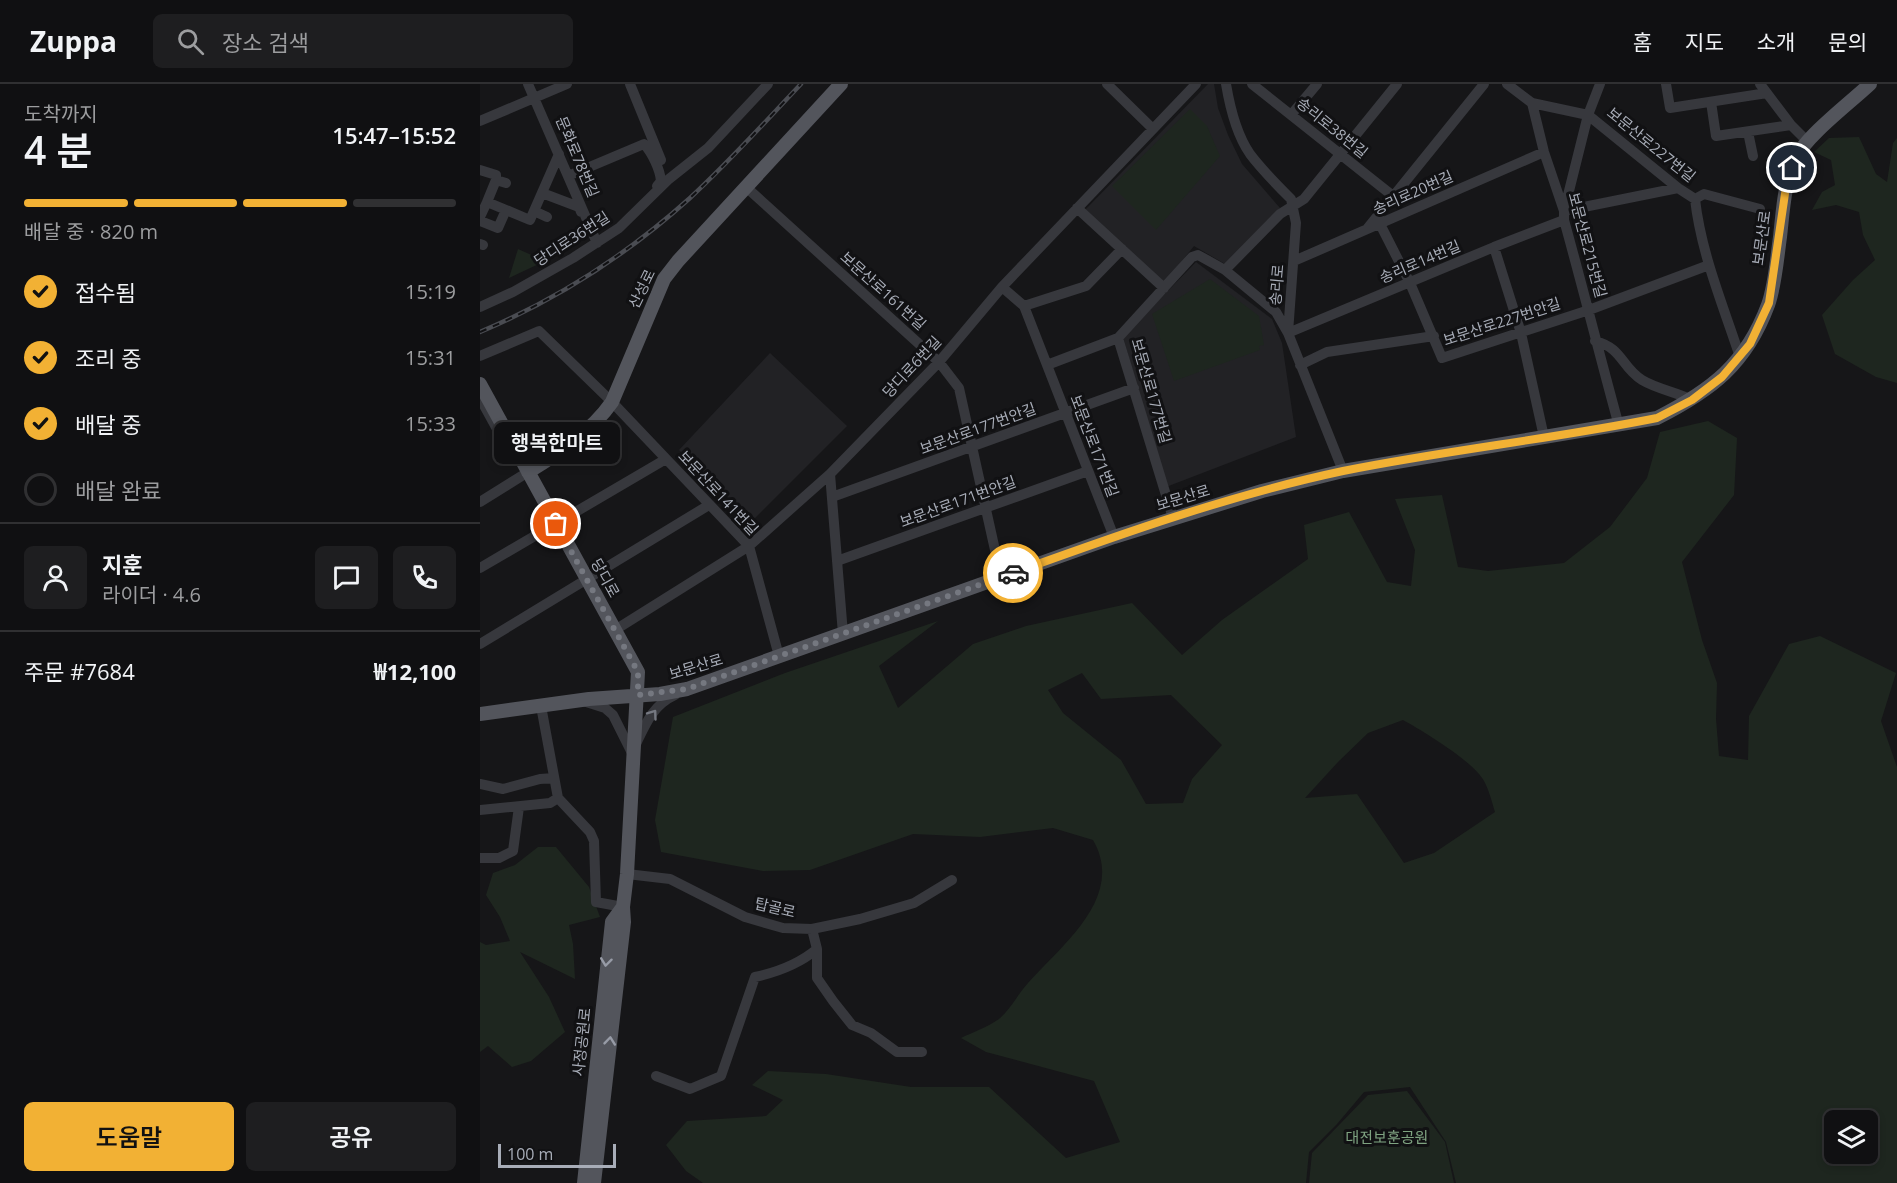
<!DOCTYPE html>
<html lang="ko">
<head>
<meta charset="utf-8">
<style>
	body { margin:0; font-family:"Open Sans","Noto Sans KR",sans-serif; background:#1e1e20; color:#f1f3f6; height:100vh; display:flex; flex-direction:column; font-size:22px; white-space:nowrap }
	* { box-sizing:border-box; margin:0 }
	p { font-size:20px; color:#9c9d9f }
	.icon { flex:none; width:33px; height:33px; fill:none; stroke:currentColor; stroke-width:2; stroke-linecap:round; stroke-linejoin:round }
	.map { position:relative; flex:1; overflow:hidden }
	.details { display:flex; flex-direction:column; background:#101012; width:480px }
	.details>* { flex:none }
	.buttons { position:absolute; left:1344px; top:1026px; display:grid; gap:12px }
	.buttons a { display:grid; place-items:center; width:54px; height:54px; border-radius:9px; background:#101012; box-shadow:0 3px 9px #0003,0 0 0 2px #303032; font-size:30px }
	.scale { position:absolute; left:18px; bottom:15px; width:118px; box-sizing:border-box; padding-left:6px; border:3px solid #a8adb8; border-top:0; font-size:16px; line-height:21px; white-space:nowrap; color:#a8adb8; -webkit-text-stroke:4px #111113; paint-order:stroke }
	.pin { position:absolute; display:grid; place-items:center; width:51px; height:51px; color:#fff; margin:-26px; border:3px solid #fff; border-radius:50%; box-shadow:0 2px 6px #0007 }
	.courier { position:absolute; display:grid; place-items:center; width:60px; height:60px; margin:-30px; border:4px solid #f2b134; border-radius:50%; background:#fff; color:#222; box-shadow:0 2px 8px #0007 }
	.bubble { position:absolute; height:42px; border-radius:9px; background:#101012; box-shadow:0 3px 9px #0003,0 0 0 2px #303032; font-size:20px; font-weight:600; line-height:42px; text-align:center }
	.summary em { font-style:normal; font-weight:600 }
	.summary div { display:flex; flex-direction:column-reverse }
	.summary { display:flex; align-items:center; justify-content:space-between; height:102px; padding:0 24px }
	h1 { font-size:39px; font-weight:600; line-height:45px }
	.bar { display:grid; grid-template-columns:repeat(4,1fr); gap:9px 6px; align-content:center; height:72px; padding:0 24px }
	.bar i { height:8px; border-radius:4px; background:#303032 }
	.bar .on { background:#f2b134 }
	.bar p { grid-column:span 4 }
	.line { display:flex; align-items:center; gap:15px; padding:0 24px; border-top:2px solid #303032 }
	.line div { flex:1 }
	.round { display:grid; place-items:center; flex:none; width:63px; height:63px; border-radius:9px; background:#1e1e20 }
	ol { padding:0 24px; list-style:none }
	li { display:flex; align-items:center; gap:18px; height:66px }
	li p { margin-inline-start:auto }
	li .icon { padding:6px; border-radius:50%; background:#f2b134; color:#111; stroke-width:4 }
	li:last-child { color:#9c9d9f }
	li i { width:33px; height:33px; border:3px solid #303032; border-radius:50% }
	.cta { display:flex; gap:12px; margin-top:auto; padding:12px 24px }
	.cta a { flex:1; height:69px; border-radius:9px; background:#f2b134; color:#111; font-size:24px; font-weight:600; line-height:69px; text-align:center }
	.cta a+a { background:#1e1e20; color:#f1f3f6 }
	header { display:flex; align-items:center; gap:36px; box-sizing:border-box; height:84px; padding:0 30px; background:#101012; border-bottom:2px solid #303032 }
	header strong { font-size:28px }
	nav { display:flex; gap:33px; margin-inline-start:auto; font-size:21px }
	.search { width:420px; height:54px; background:#1e1e20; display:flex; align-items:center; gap:15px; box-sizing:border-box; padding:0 21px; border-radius:9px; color:#9c9d9f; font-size:22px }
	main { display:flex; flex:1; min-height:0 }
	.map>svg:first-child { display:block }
	.built { fill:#222225 }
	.green { fill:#1e261f; fill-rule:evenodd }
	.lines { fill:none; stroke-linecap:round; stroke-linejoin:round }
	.minor { stroke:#37383d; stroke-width:10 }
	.major { stroke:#53555c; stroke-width:14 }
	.rail-casing { stroke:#4a4c52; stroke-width:4.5 }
	.rail { stroke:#111113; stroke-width:2; stroke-dasharray:7; stroke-linecap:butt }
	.oneway { stroke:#757881 }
	.oneway2 { stroke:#979ba6 }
	.done { stroke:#757880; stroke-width:6; stroke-dasharray:0 10.8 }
	.route { stroke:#f2b134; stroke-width:8 }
	.labels { text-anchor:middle; stroke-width:6; stroke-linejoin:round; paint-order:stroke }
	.street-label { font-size:15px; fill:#a8adb8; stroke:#111113 }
	.park-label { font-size:15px; fill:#7fa381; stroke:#111113 }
</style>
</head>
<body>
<header>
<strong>Zuppa</strong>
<div class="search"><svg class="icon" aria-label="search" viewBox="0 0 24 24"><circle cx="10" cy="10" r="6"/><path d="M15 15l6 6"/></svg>장소 검색</div>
<nav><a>홈</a><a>지도</a><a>소개</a><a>문의</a></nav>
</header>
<main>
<section class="details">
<div class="summary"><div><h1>4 분</h1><p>도착까지</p></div><em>15:47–15:52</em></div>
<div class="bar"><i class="on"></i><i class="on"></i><i class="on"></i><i></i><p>배달 중 · 820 m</p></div>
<ol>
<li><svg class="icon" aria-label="check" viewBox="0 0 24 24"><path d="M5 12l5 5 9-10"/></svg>접수됨<p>15:19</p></li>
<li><svg class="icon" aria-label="check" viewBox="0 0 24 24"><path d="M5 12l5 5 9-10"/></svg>조리 중<p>15:31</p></li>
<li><svg class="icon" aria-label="check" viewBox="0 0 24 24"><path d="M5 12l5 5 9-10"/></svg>배달 중<p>15:33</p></li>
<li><i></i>배달 완료</li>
</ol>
<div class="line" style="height:108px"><a class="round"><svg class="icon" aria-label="person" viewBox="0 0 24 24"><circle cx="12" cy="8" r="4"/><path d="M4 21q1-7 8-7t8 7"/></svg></a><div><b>지훈</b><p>라이더 · 4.6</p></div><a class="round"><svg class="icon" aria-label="chat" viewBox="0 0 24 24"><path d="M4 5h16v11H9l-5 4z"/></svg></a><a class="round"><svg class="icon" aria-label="phone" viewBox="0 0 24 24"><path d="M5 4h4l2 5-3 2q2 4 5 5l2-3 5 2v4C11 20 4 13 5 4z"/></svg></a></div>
<div class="line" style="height:78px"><div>주문 #7684</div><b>₩12,100</b></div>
<div class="cta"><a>도움말</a><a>공유</a></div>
</section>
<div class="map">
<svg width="1417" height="1099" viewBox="0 0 1417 1099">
	<rect width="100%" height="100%" fill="#161618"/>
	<path class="built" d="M 728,0 L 734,0 L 738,24 L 748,51 L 762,80 L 800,124 L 745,180 L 714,162 L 684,199 L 604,127 Z
		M 716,178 L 792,235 L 802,259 L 816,353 L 686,403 L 643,253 Z
		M 290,269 L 367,342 L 272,437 L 199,366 Z"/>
	<path class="green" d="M 710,25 L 727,42 L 740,72 L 676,146 L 632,102 Z
		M 1379,53 L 1396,90 L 1407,98 L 1413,59 L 1417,54 L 1417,299 L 1396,293 L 1355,270 L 1342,231 L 1373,196 L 1395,176 L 1383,151 L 1379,128 L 1356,121 L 1332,126 L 1342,108 L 1355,101 L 1351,76 L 1334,68 L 1349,54 Z
		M 38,165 L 65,177 L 29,194 Z
		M 730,195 L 779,232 L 784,261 L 779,262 L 780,266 L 694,297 L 672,230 Z
		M 1228,337 L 1257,354 L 1254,411 L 1202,478 L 1222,556 L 1237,599 L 1236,635 L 1239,672 L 1268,676 L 1269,632 L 1309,560 L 1340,552 L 1416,589 L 1401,637 L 1417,683 L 1417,1099 L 976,1099 L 966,1058 L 930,1003 L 884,1008 L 857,1040 L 829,1068 L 826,1099 L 223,1099 L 206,1087 L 186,1061 L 207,1037 L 286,1032 L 303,1016 L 272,1001 L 288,987 L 346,990 L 431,1003 L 509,1003 L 586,1074 L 640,1058 L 614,997 L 506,968 L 481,954 C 493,948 508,943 519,935 C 530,926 538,910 548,899 C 582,861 646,813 613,756 L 573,744 L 500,753 L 433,750 L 330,786 L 283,787 L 181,768 L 175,736 L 193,633 L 305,589 L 458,537 L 399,582 L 418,624 L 493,560 L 546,542 L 652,519 L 702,571 L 742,536 L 828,475 L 824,441 L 869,428 L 907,498 L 931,502 L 935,466 L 915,415 L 962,411 L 978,483 L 1008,487 L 1084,479 L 1130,443 L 1167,394 L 1180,348 ZM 602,589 L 621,615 L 691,611 L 742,661 L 712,695 L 703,719 L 666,720 L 641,676 L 583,629 L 568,606 ZM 923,636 C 943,647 994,678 1004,697 C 1009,706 1012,718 1015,728 L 954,769 L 924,779 L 877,710 L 825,714 L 858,678 L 888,649 ZM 1354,1036 L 1388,1036 L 1388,1070 L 1354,1070 Z
		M 58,763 L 76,763 L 109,803 L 120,833 L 89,841 L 93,860 L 95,895 L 40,868 L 69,913 L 85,948 L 51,977 L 32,983 L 8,962 L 0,968 L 0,858 L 6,861 L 30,857 L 20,833 L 6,811 L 13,789 L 35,781 Z
		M 927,1007 L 965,1058 L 974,1099 L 829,1099 L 832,1069 L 888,1011 Z"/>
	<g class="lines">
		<path class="minor" d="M 48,0 L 117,159
			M 150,0 L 181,76
			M 627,0 L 673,45
			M 746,0 C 750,24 756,50 770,70 C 782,86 797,101 811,115 L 816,139 L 808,249 L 863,387
			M 772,0 L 913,112
			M 1027,0 L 1052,19 L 1064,68 L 1084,127 L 1084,136 C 1103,204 1120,273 1139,342
			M 1120,0 L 1108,31 L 1084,127 L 1198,104
			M 1186,0 L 1190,24 L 1287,9
			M 1280,0 L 1311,41 L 1327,57
			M 1231,18 L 1236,52 L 1311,41
			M 1052,19 L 1108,31 L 1198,104 L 1215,115
			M 811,31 L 837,0
			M 0,37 L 87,0
			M 1268,48 L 1273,72
			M 0,86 L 16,91 L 16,96
			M 88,92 L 164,60 C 172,69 180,85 181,97 L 177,102
			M 266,103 L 459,278 L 479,304 L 521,493
			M 62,109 L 99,123 L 101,128
			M 1215,115 C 1221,169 1243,221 1260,273
			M 1215,115 L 1224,110 L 1280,125
			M 7,118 L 16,96 L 26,99
			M 597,124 L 684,204
			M 54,127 L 67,133
			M 0,133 L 7,118 L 50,136 L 79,70
			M 0,137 L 18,144 L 26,126
			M 900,140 L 930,199 L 962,274 L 1109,226 L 1229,181
			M 887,145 L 1004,0
			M 0,160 L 3,161
			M 1014,163 L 1041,249 L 1064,353
			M 814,177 L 1064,68
			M 745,186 L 800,130 L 824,115 L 917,0
			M 522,203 L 544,222 L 634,453
			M 544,222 L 606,202 L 642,165
			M 0,223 L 33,208 L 93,174 L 139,144 L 189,95 L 228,64 L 288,0
			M 638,254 L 693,434
			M 1115,257 C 1143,264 1141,283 1162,296 C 1177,305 1196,308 1212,316
			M 0,272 L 59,247 L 132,318 L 269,462 L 299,572
			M 567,281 L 638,254 L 712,173 L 718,171 L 745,186 L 796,228 L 808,249 L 1014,163 L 1084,136
			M 820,281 L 847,268 L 954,252
			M 0,314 L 28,365 L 39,372
			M 350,390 L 363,550
			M 352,413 L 654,304
			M 0,418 L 48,388
			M 357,477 L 608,387
			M 0,484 L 186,375
			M 135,546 L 269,462 L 350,390 L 459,278 L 522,203 L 716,0
			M 0,560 L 229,421
			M 103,617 L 125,624 L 133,631 L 152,669
			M 61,622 L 78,714 L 110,748 L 114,757 L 116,818 L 143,823
			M 156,660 C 166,639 173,621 195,611
			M 0,700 L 23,705 L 60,695 L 74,694
			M 0,726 L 70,719 L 78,714
			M 0,774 L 19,774 L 33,767 L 39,723
			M 147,790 L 190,795 L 265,833 L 303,844 L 332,845 L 380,835 L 434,819 L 472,796
			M 332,845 L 337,865 L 337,894 L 353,917 L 372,941 L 391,949 L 417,968 L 442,968
			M 176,992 L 210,1005 L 241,992 L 275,893 C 298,888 319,880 337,865"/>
		<path class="major" d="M 0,300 L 158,588 L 147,790 L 143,823 L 144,838 L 114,1099
			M 48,388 C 79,369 111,348 132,318 L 184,195 L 198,177 L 361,0
			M 0,630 L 109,615 L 180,610 L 207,605 L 634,453 L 782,407 L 863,387 L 1177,334 C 1232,306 1266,280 1288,221 C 1295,202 1297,174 1300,153 C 1303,127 1304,98 1316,74 C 1326,52 1371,18 1390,0
			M 104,1099 L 132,838 L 143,823"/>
		<defs>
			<path id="rail" d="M 0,248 C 76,216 149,169 210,114 C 249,78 285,38 321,0"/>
		</defs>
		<use href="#rail" class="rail-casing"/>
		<use href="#rail" class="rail"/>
	</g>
	<defs><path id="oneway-chevron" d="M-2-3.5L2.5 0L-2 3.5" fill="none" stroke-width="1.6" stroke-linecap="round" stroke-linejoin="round" transform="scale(1.5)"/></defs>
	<use class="oneway" href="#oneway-chevron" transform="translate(173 630) rotate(-54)"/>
	<g class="oneway2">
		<use href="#oneway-chevron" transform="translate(126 878) rotate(97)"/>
		<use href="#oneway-chevron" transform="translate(130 957) rotate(-84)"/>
	</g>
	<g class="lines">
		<path class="done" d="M 76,440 L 158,588 L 158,611 L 207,605 L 533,489"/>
		<path class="route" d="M 533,489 C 641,450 750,411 863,387 C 967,366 1073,355 1177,334 L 1212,316 L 1242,293 L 1270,260 L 1289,219 L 1307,96 L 1312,84"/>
	</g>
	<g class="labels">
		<g class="street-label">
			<text transform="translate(852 44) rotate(39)" y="5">송리로38번길</text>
			<text transform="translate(1171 61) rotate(39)" y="5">보문산로227번길</text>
			<text transform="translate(97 73) rotate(67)" y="5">문화로78번길</text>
			<text transform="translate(933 109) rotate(-24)" y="5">송리로20번길</text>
			<text transform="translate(1282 154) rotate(-82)" y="5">보문산로</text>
			<text transform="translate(92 155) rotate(-33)" y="5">당디로36번길</text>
			<text transform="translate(1107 161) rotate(75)" y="5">보문산로215번길</text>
			<text transform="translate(940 178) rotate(-23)" y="5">송리로14번길</text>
			<text transform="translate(797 201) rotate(-85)" y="5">송리로</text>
			<text transform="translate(162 205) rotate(-64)" y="5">산성로</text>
			<text transform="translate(403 207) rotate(42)" y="5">보문산로161번길</text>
			<text transform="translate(1022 238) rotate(-18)" y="5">보문산로227번안길</text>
			<text transform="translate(432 283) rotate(-47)" y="5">당디로6번길</text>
			<text transform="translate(671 307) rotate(74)" y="5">보문산로177번길</text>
			<text transform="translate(498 345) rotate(-20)" y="5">보문산로177번안길</text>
			<text transform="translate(614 362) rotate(69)" y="5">보문산로171번길</text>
			<text transform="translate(238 409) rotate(47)" y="5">보문산로141번길</text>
			<text transform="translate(703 414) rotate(-17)" y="5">보문산로</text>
			<text transform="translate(478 418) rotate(-20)" y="5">보문산로171번안길</text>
			<text transform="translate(125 494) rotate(61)" y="5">당디로</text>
			<text transform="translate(216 583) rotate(-17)" y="5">보문산로</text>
			<text transform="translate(295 824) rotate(13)" y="5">탑골로</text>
			<text transform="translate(102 958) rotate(-84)" y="5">사정공원로</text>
		</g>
		<g class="park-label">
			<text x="907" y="1059">대전보훈공원</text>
		</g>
	</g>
</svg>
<div class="buttons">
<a><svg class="icon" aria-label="layers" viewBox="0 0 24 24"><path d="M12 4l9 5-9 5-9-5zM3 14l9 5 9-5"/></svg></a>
</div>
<div class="scale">100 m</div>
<div class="pin" style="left:76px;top:440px;background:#ea580c"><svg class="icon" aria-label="bag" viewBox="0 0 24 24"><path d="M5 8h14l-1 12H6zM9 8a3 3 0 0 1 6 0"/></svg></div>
<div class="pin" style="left:1312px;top:84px;background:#1f2937"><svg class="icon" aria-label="home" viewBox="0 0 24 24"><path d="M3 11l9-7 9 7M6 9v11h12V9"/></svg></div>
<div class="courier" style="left:533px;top:489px"><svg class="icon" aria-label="car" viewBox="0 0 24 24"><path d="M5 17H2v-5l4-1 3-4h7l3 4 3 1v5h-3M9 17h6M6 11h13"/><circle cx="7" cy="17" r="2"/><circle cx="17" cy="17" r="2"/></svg></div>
<div class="bubble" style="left:14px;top:338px;width:126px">행복한마트</div>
</div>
</main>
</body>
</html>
